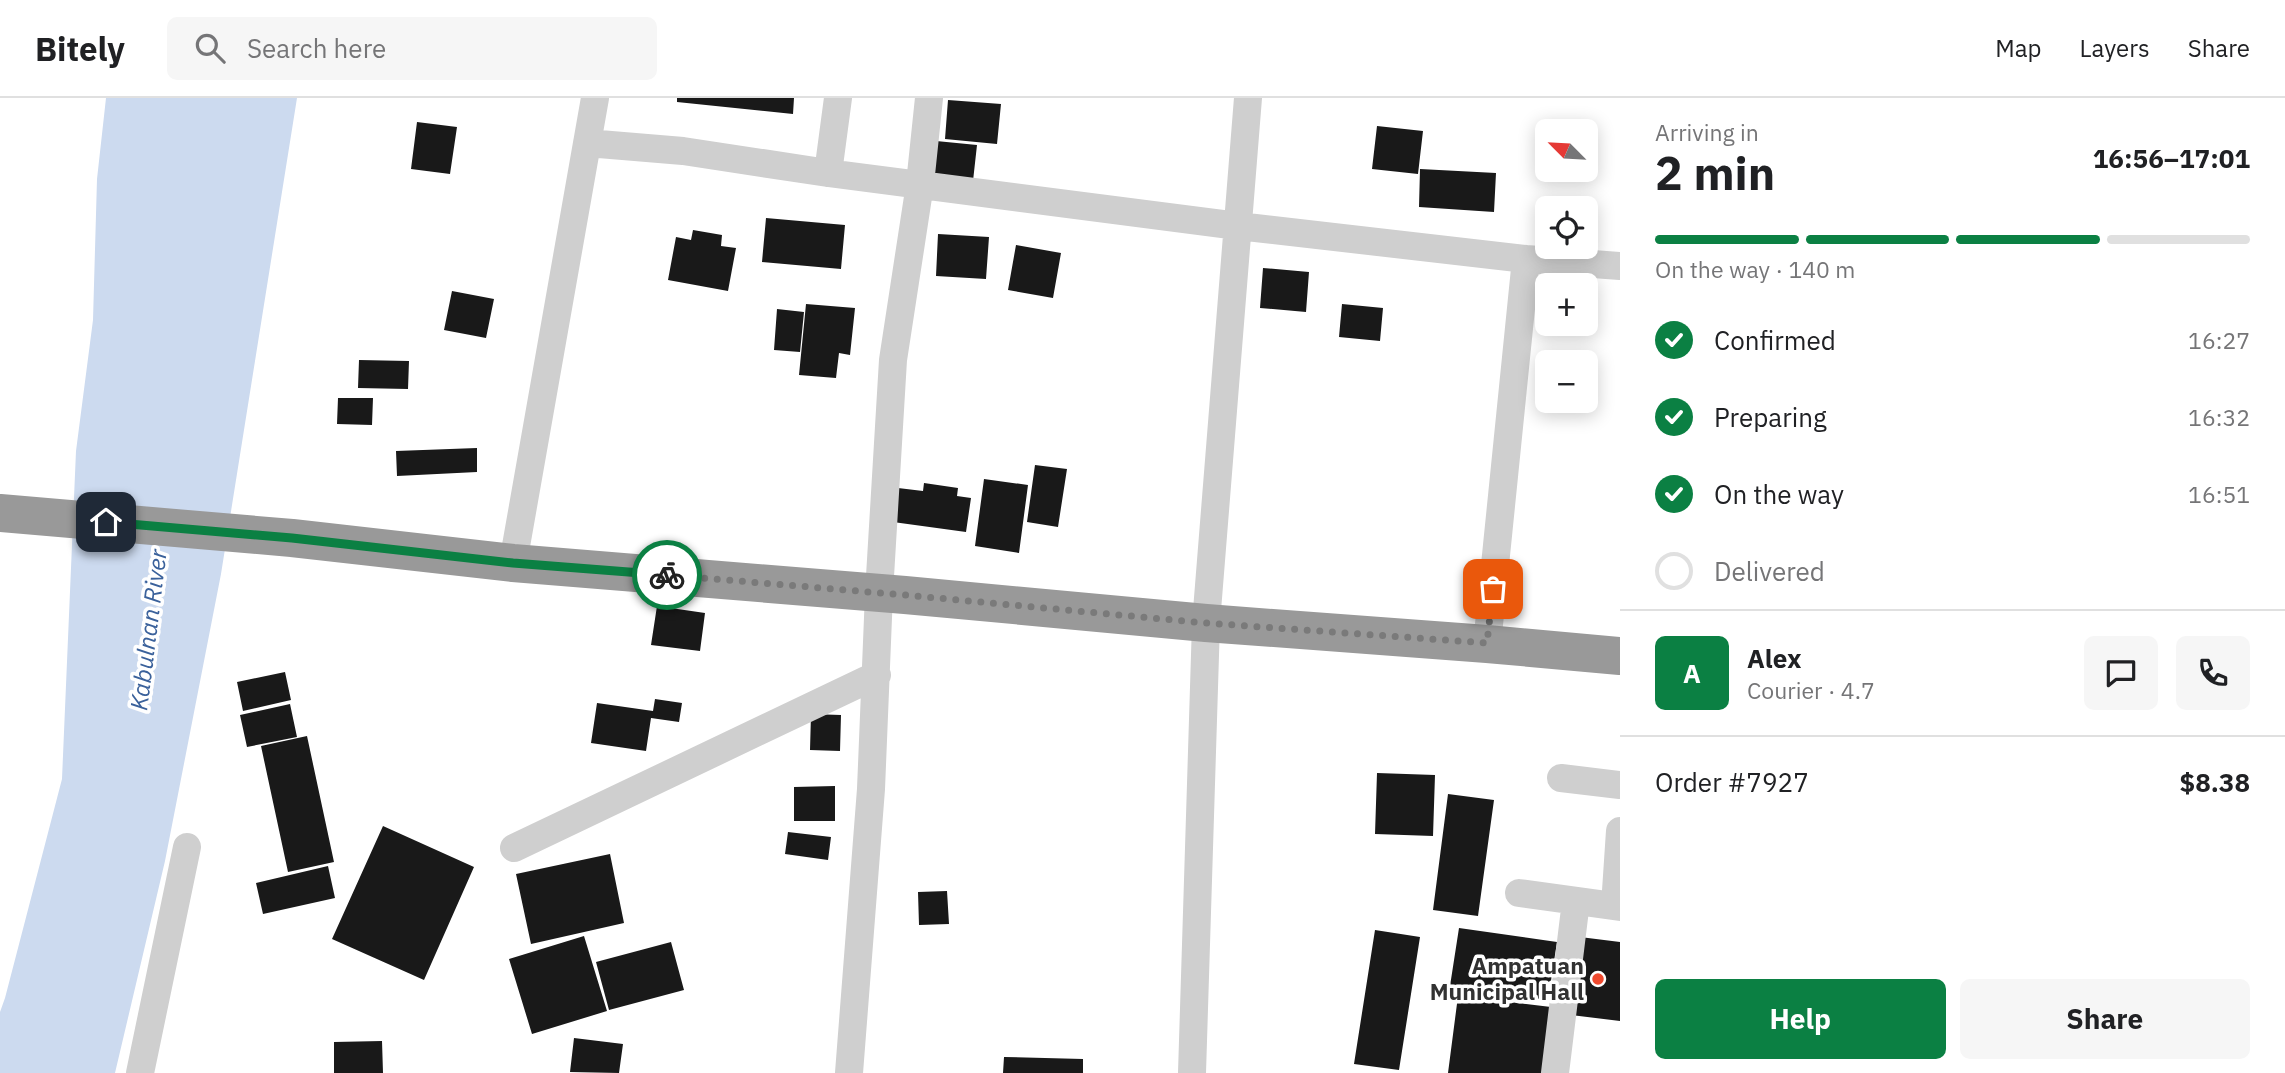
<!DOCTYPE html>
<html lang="en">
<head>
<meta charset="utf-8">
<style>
	body { margin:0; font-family:"IBM Plex Sans",sans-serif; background:#f6f6f6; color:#202124; height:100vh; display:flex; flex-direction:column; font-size:26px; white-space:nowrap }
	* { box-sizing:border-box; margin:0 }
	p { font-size:23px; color:#757577 }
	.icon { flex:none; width:38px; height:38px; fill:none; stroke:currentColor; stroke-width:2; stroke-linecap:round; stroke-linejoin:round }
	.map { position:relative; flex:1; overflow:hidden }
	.panel { display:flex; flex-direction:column; background:#fff; width:665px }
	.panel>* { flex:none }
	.needle { width:46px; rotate:294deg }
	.fabs { position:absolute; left:1535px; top:21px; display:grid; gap:14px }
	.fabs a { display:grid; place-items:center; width:63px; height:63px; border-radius:10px; background:#fff; box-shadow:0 4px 18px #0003; font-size:35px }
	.pin { position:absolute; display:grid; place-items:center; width:60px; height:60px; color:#fff; margin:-30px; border-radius:14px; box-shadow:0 4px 10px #0006 }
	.courier { position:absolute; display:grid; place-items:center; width:70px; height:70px; margin:-35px; border:5px solid #0b8043; border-radius:50%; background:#fff; color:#222; box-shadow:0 2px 9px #0007 }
	.overview em { font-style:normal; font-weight:700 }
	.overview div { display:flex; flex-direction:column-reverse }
	.overview { display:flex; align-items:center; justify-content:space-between; height:119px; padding:0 35px }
	h1 { font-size:46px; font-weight:700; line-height:52px }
	.bar { display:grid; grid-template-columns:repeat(4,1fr); gap:10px 7px; align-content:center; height:84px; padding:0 35px }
	.bar i { height:9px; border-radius:5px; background:#e0e0e0 }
	.bar .current { background:#0b8043 }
	.bar p { grid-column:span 4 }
	.line { display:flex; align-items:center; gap:18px; padding:0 35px; border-top:2px solid #e0e0e0 }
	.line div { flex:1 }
	.round { display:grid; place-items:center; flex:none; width:74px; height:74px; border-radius:10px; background:#f6f6f6 }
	ol { padding:0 35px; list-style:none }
	li { display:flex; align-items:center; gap:21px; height:77px }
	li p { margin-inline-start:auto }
	li .icon { padding:7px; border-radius:50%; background:#0b8043; color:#fff; stroke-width:4 }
	li:last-child { color:#757577 }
	li i { width:38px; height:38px; border:4px solid #e0e0e0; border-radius:50% }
	.action { display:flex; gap:14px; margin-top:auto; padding:14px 35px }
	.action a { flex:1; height:80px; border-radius:10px; background:#0b8043; color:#fff; font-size:28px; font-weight:700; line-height:80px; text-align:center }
	.action a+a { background:#f6f6f6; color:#202124 }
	header { display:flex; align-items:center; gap:42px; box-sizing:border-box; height:98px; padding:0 35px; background:#fff; border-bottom:2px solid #e0e0e0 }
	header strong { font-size:33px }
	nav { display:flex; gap:38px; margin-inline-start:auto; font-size:24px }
	.search { width:490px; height:63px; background:#f6f6f6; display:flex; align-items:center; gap:18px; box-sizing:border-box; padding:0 24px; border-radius:10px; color:#757577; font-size:26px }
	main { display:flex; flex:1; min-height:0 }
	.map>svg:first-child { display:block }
	.water { fill:#ccdaef }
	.building { fill:#191919 }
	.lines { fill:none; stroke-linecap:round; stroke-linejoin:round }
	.minor { stroke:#cfcfcf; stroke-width:28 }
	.highway { stroke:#999; stroke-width:38 }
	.done { stroke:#7a7a7a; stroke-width:7; stroke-dasharray:0 12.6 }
	.route { stroke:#0b8043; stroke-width:9 }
	.poi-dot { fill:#ef492e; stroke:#fff; stroke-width:2.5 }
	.labels { text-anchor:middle; stroke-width:7; stroke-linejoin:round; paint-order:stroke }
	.poi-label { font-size:23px; font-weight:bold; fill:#323232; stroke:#fff; text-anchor:end }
	.water-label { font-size:24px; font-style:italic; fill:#3a619b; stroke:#fff }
</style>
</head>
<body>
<header>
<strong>Bitely</strong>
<div class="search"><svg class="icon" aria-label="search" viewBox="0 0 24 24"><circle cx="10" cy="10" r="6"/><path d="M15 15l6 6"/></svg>Search here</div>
<nav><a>Map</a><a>Layers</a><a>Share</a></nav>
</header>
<main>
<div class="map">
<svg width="1620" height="975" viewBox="0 0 1620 975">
	<rect width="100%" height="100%" fill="#fff"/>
	<path class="water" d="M 106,0 L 297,0 L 221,476 L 165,763 L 115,975 L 0,975 L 0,914 L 5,900 L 62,681 L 76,353 L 93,222 L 97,81 Z"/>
	<path class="building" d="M 677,0 L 794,0 L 793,16 L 677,4 Z
		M 948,2 L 1001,6 L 997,46 L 945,41 Z
		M 417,24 L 457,29 L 450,76 L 411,71 Z
		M 1377,28 L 1423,33 L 1418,76 L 1372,71 Z
		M 926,42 L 977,47 L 973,83 L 922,79 Z
		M 1420,71 L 1496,75 L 1494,114 L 1419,109 Z
		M 766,120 L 845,127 L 841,171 L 762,164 Z
		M 693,132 L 722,137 L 721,148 L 736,150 L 728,193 L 668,182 L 676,139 L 691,142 Z
		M 938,136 L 989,139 L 986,181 L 936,178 Z
		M 1016,147 L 1061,155 L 1053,200 L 1008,192 Z
		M 1263,170 L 1309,174 L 1306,214 L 1260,210 Z
		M 452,193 L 494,201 L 486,240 L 444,232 Z
		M 806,206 L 855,210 L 850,257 L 839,255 L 836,280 L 799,277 Z
		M 1342,206 L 1383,210 L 1380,243 L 1339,239 Z
		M 777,211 L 804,214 L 800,254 L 774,252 Z
		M 359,262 L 409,263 L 408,291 L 358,290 Z
		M 338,300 L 373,300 L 372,327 L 337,326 Z
		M 477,350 L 477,374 L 397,378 L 396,353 Z
		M 1035,367 L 1067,371 L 1058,429 L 1027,424 Z
		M 984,381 L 1028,387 L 1019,455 L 975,448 Z
		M 924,385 L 958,390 L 957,398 L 971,400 L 966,434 L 893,424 L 898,390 L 923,393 Z
		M 657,508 L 705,515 L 700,553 L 651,547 Z
		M 285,574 L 291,602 L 243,613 L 237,584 Z
		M 655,601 L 682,605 L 679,624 L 651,620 L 646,653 L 591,645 L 597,605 L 653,613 Z
		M 290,606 L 297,639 L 247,649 L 240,617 Z
		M 811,616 L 841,617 L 840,653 L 810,652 Z
		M 307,638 L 334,764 L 288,774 L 261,648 Z
		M 1377,675 L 1435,677 L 1433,738 L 1375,736 Z
		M 835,688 L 835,723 L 794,723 L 794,689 Z
		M 1448,696 L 1494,702 L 1478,818 L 1433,812 Z
		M 383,728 L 474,769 L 424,882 L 332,841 Z
		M 788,734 L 831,739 L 828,762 L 785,756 Z
		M 610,756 L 624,825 L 531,846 L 516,776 Z
		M 328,768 L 335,800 L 263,816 L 256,785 Z
		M 947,793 L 949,826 L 919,827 L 918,794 Z
		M 1459,830 L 1557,844 L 1548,902 L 1450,888 Z
		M 1375,832 L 1420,839 L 1399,972 L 1354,966 Z
		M 584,838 L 607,913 L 532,936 L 509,861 Z
		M 1580,839 L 1620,844 L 1620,923 L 1571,917 Z
		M 671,844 L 684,892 L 609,912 L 596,864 Z
		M 1458,898 L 1551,909 L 1543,975 L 1448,975 Z
		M 574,940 L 623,946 L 619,975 L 570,974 Z
		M 382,943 L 383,975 L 334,975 L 334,944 Z
		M 1004,959 L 1083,961 L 1083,975 L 1003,975 Z"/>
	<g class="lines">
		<path class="minor" d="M 587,45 L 683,53 L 828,75 L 1238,128 L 1526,161 L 1620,168
			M 828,75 L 838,0
			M 513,465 L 595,0
			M 1487,546 L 1526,161
			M 1561,680 L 1620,687
			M 514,750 L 877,577
			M 1519,795 L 1620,809
			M 1615,808 L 1620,733
			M 140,975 L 187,749
			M 849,975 L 871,691 L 879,495 L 893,262 L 920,86 L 929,0
			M 1192,975 L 1206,525 L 1248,0
			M 1555,975 L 1576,803"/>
		<path class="highway" d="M 0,415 L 292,440 L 513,465 L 905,497 L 1206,525 L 1487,546 L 1620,558"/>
	</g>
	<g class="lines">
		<path class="done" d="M 667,477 L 905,497 L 1206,525 L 1487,545 L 1493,491"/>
		<path class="route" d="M 106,424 L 292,440 L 513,465 L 667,477"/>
	</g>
	<circle class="poi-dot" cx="1598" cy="881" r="7"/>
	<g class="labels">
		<g class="poi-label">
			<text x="1584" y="876">Ampatuan<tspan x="1584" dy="26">Municipal Hall</tspan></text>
		</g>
		<g class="water-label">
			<text transform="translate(149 532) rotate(-83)" y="8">Kabulnan River</text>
		</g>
	</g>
</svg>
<div class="fabs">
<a><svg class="needle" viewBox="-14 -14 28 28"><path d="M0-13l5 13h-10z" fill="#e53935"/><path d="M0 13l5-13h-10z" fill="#757577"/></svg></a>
<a><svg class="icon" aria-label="locate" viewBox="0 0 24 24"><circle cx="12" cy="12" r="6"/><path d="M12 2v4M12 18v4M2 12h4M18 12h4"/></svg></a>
<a>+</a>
<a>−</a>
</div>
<div class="pin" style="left:1493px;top:491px;background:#ea580c"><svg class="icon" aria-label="bag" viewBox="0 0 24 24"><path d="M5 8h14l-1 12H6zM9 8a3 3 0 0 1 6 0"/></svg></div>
<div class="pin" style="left:106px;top:424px;background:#1f2937"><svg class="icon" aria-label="home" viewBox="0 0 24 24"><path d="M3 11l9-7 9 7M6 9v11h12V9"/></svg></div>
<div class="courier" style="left:667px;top:477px"><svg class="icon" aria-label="bike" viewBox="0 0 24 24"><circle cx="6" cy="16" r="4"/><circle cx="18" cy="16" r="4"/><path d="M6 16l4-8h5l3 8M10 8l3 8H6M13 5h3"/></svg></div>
</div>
<section class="panel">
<div class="overview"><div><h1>2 min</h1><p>Arriving in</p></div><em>16:56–17:01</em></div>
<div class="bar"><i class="current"></i><i class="current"></i><i class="current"></i><i></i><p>On the way · 140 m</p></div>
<ol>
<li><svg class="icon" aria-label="check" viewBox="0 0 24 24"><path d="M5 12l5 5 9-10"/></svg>Confirmed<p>16:27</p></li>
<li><svg class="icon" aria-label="check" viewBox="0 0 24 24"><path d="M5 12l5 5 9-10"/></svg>Preparing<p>16:32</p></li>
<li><svg class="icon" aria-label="check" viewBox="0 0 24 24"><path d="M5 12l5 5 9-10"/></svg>On the way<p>16:51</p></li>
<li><i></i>Delivered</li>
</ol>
<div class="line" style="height:126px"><b class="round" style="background:#0b8043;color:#fff">A</b><div><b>Alex</b><p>Courier · 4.7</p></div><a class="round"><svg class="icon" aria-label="chat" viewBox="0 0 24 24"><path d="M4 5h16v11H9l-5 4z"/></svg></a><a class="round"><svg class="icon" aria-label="phone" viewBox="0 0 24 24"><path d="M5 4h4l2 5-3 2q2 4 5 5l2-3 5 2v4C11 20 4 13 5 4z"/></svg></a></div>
<div class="line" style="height:91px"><div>Order #7927</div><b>$8.38</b></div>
<div class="action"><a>Help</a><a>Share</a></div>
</section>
</main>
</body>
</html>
